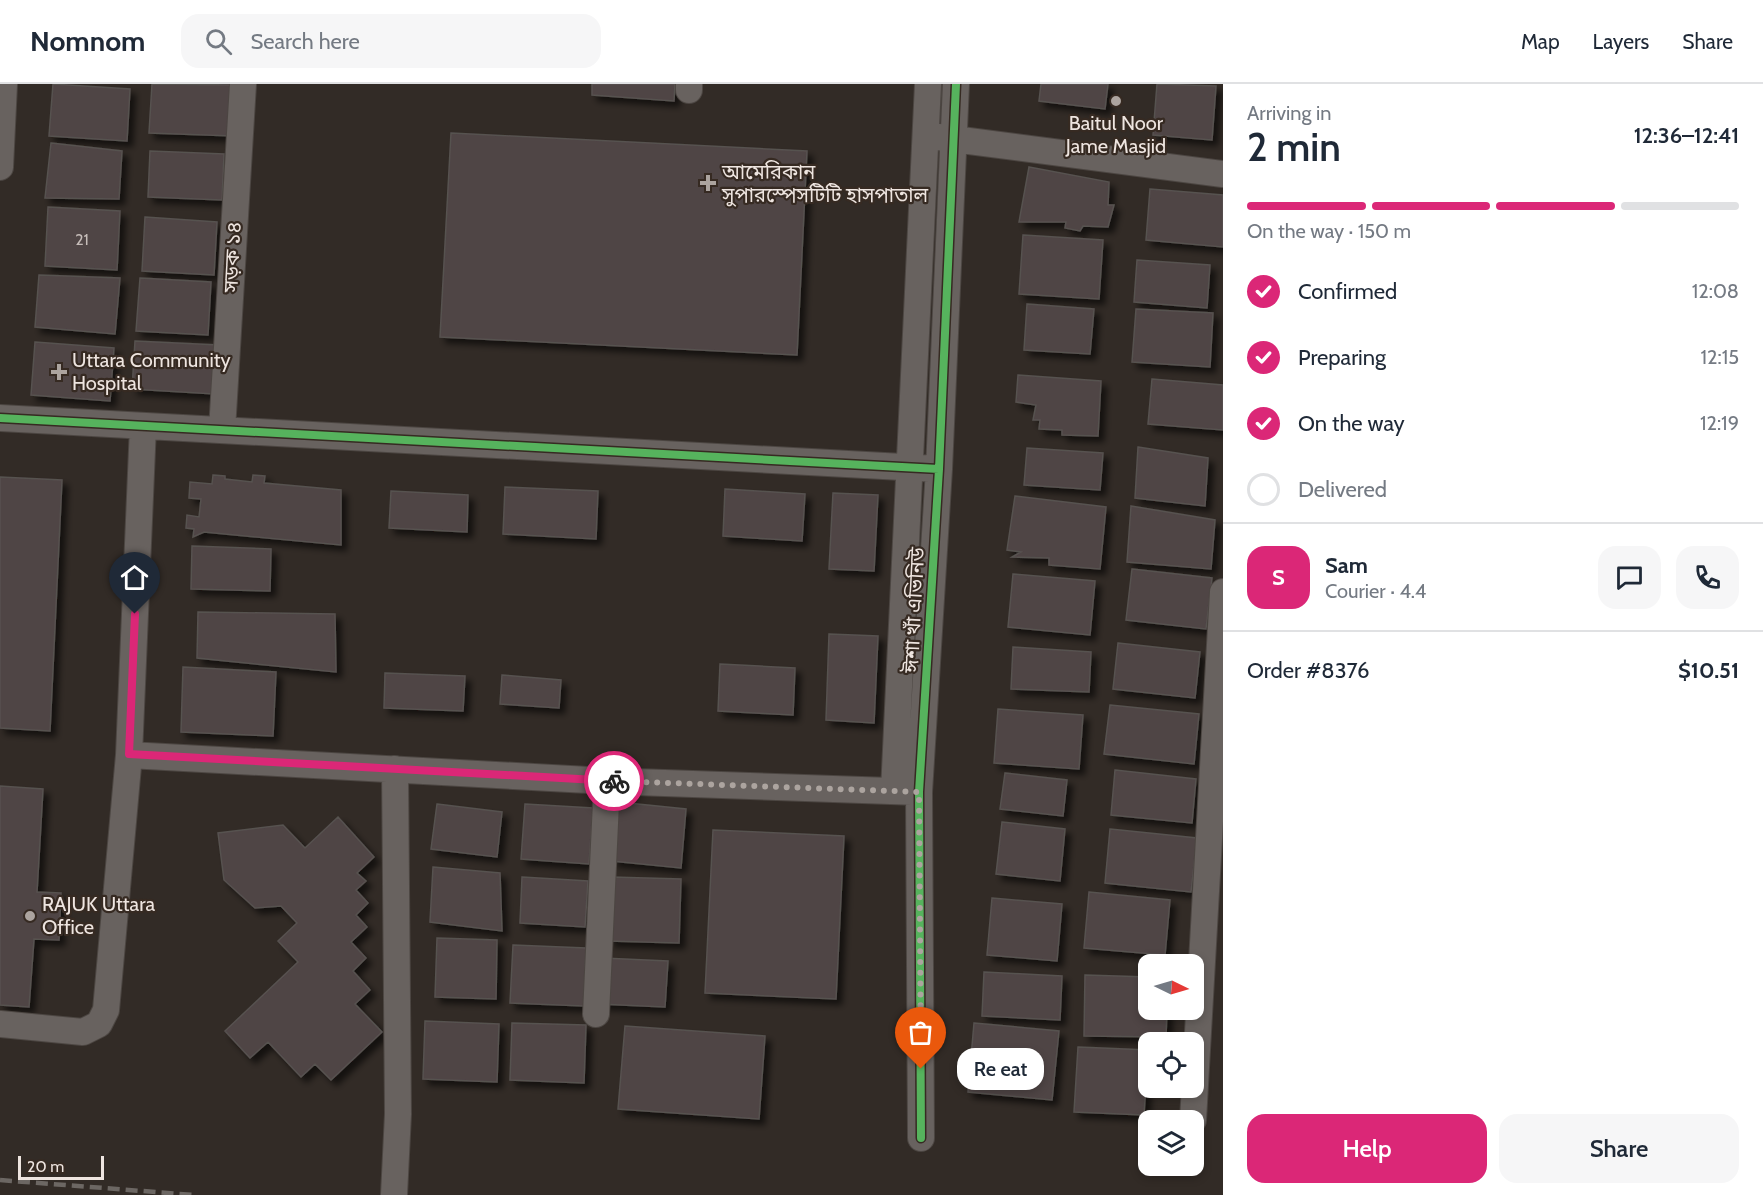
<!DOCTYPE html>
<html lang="en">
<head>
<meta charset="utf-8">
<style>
	body { margin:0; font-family:Cabin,"Noto Sans Bengali",sans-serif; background:#f6f6f7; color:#1f2937; height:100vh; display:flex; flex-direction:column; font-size:22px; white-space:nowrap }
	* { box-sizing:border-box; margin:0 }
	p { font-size:20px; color:#747a83 }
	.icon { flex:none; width:33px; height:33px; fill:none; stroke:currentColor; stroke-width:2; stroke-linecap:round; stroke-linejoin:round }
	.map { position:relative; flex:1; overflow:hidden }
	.side { display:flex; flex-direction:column; background:#fff; width:540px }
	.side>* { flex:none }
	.needle { width:39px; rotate:95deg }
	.buttons { position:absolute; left:1138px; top:870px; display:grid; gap:12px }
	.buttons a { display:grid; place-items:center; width:66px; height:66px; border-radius:12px; background:#fff; box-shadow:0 3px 9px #0003; font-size:30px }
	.scale { position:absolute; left:18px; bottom:15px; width:86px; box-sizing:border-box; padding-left:6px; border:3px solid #eee5e0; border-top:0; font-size:16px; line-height:21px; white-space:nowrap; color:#eee5e0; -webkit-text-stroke:4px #362a22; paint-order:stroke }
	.pin { position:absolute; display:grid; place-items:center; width:51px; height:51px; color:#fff; margin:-62px -26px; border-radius:50% 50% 50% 0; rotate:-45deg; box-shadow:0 0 6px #0007 }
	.pin .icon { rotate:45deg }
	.courier { position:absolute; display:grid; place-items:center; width:60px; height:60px; margin:-30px; border:4px solid #db2777; border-radius:50%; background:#fff; color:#222; box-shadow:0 2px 8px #0007 }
	.bubble { position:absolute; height:42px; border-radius:18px; background:#fff; box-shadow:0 3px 9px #0003; font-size:20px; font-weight:600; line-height:42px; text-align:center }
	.overview em { font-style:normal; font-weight:600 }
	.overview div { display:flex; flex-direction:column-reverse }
	.overview { display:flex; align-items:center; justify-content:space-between; height:102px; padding:0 24px }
	h1 { font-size:39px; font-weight:600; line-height:45px }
	.bar { display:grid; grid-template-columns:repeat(4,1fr); gap:9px 6px; align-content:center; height:72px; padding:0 24px }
	.bar i { height:8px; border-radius:4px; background:#e0e1e3 }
	.bar .on { background:#db2777 }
	.bar p { grid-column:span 4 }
	.line { display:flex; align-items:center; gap:15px; padding:0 24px; border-top:2px solid #e0e1e3 }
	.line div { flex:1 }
	.round { display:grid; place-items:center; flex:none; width:63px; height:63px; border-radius:18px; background:#f6f6f7 }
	ol { padding:0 24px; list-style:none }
	li { display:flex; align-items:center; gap:18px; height:66px }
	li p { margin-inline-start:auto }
	li .icon { padding:6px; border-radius:50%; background:#db2777; color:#fff; stroke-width:4 }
	li:last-child { color:#747a83 }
	li i { width:33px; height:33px; border:3px solid #e0e1e3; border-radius:50% }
	.action { display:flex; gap:12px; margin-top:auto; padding:12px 24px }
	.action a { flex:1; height:69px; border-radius:18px; background:#db2777; color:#fff; font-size:24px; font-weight:600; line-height:69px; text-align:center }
	.action a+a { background:#f6f6f7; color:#1f2937 }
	header { display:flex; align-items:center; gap:36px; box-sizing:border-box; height:84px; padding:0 30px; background:#fff; border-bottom:2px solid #e0e1e3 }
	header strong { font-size:28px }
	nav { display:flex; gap:33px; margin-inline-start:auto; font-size:21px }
	.search { width:420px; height:54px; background:#f6f6f7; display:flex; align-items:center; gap:15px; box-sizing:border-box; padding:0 21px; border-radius:18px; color:#747a83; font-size:22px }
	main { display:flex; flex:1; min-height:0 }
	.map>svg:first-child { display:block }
	.building { fill:#4f4445; stroke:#575250; stroke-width:1.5; filter:url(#shadow) }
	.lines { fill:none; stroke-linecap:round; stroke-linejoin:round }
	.minor-casing { stroke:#4c4642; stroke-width:28 }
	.minor { stroke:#68625f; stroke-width:26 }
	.rail { stroke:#6c6763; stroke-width:4.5; stroke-dasharray:12 6; stroke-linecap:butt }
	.cycleway-casing { stroke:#362a22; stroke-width:11 }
	.cycleway { stroke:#56b35d; stroke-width:8 }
	.done { stroke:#aca49f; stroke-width:6; stroke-dasharray:0 10.8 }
	.route { stroke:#db2777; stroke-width:8 }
	.poi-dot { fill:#aca49f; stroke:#362a22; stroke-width:2 }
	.labels { text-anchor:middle; stroke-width:4.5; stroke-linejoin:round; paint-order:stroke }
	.number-label { font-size:16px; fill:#c6bdb9 }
	.poi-label { font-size:20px; fill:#eee5e0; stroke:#362a22; text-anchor:start }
	.street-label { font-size:20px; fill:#eee5e0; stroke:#362a22 }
</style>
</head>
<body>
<header>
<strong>Nomnom</strong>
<div class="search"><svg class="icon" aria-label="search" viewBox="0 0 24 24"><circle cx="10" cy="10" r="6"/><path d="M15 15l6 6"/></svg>Search here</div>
<nav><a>Map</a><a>Layers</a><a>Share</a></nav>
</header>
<main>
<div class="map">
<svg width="1223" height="1111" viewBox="0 0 1223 1111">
	<defs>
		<filter id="shadow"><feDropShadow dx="5.5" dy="5.5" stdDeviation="3" flood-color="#0009"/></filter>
	</defs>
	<rect width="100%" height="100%" fill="#322b26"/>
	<path class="building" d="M 53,0 L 130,5 L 127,57 L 49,52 Z
		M 152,0 L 236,1 L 234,52 L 149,49 Z
		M 592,0 L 675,0 L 674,17 L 592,11 Z
		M 1041,0 L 1108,0 L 1105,25 L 1039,17 Z
		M 1157,0 L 1216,2 L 1212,56 L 1153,51 Z
		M 451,49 L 807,67 L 797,271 L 440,253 Z
		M 51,59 L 122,67 L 119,115 L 45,114 Z
		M 150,67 L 224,70 L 222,116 L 148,113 Z
		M 1029,83 L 1109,98 L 1108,121 L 1114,121 L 1108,143 L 1083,142 L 1080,147 L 1065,144 L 1066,138 L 1019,138 Z
		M 1150,105 L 1223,111 L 1223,163 L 1146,156 Z
		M 48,123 L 120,127 L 117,186 L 45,182 Z
		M 145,133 L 217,138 L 214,191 L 142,187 Z
		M 1023,151 L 1103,156 L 1099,215 L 1019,210 Z
		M 1137,176 L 1210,181 L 1207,224 L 1134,218 Z
		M 39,191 L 120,194 L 115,250 L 35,243 Z
		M 140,194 L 211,198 L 208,251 L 136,247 Z
		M 1027,220 L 1094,225 L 1090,270 L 1024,266 Z
		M 1136,225 L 1213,229 L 1210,283 L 1132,278 Z
		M 135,257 L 218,261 L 215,310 L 132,305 Z
		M 35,258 L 114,264 L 110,317 L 31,311 Z
		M 1018,291 L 1101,297 L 1098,352 L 1062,351 L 1062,346 L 1039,345 L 1040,336 L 1033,336 L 1036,321 L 1016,318 Z
		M 1152,295 L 1223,301 L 1223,346 L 1148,340 Z
		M 1138,363 L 1208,374 L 1205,422 L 1135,414 Z
		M 1027,364 L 1103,369 L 1100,406 L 1024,401 Z
		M 213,391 L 225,392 L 225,395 L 252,398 L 253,391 L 265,392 L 264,399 L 341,406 L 341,461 L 204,448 L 193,453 L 194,445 L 186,444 L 187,431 L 199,433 L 201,415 L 189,414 L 190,398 L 212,400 Z
		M 0,393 L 62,396 L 50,647 L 0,644 Z
		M 505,403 L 598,407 L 596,455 L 503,450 Z
		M 725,405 L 805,410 L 802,457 L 723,452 Z
		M 391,407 L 468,411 L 467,448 L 389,444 Z
		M 833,409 L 878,411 L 874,487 L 829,485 Z
		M 1015,412 L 1106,423 L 1100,485 L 1049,481 L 1049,474 L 1012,473 L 1021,468 L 1007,466 Z
		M 1131,422 L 1215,436 L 1211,485 L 1127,478 Z
		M 192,462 L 271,465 L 270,507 L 191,505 Z
		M 1132,485 L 1212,494 L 1206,545 L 1126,536 Z
		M 1013,490 L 1095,497 L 1090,551 L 1008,543 Z
		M 198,528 L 335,530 L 336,588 L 197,574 Z
		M 829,550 L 878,552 L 874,639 L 826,636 Z
		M 1118,559 L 1200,568 L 1195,614 L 1113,605 Z
		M 1013,563 L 1091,568 L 1089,608 L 1011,605 Z
		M 720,580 L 795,584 L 793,631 L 718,627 Z
		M 183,583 L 276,588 L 273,652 L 181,648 Z
		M 385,589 L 465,592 L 463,627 L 384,624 Z
		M 502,591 L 561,596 L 559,624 L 500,620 Z
		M 1110,621 L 1199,630 L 1194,680 L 1104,670 Z
		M 998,625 L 1083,631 L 1079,685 L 994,679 Z
		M 1115,686 L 1196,695 L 1192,739 L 1111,731 Z
		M 1005,689 L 1067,696 L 1063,732 L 1000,725 Z
		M 0,702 L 43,705 L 37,808 L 61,809 L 59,856 L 34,855 L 29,923 L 0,921 Z
		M 618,718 L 686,725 L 681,784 L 612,777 Z
		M 437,720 L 502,728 L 497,773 L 431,765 Z
		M 525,720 L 593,724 L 589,780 L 521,775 Z
		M 338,733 L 374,773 L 357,789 L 366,797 L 356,806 L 368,819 L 356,831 L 367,843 L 351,858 L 366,874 L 353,887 L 370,906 L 355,920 L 382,948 L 331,996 L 315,980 L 301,993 L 268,958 L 250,974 L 225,947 L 298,878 L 278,857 L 297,839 L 281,822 L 255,824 L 224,796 L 218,749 L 283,741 L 305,764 Z
		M 1002,738 L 1065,745 L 1060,797 L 996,790 Z
		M 1110,745 L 1197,754 L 1191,808 L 1105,799 Z
		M 713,746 L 844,752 L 836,915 L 705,909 Z
		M 433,783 L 500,789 L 502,847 L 430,838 Z
		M 522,793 L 588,797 L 585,843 L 520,839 Z
		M 611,793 L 681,795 L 679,859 L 609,857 Z
		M 1089,808 L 1170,816 L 1165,871 L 1084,864 Z
		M 992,814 L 1062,820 L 1057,877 L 987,871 Z
		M 437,854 L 497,856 L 496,915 L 435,913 Z
		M 513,861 L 586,864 L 584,922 L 510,919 Z
		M 602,874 L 668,877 L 665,923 L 599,920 Z
		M 984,888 L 1062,892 L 1060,936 L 982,932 Z
		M 1085,891 L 1149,893 L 1149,926 L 1167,926 L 1166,953 L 1084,952 Z
		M 425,937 L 499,940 L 497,998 L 423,995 Z
		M 512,939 L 586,941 L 584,999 L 510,996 Z
		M 974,939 L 1059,947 L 1052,1016 L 968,1008 Z
		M 625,942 L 765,952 L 759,1035 L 618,1025 Z
		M 1078,963 L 1148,966 L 1144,1031 L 1074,1028 Z"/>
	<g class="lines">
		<defs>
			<path id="minor" d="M 689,6 L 689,0
				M 938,53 L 1223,90
				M 0,83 L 4,0
				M 0,334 L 939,385
				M 222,346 L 243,0
				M 129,671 L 607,697 L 919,708
				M 894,707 L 928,0
				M 596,930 L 607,697
				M 0,940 L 83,948 L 99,940 L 106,926 L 129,671 L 143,342
				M 1193,1036 L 1223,508
				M 921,1054 L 919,708 L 939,385 L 956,0
				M 394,1111 L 398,1030 L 395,685"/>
		</defs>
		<use href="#minor" class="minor-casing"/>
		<use href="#minor" class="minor"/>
		<path class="rail" d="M 0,1096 L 194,1111"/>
		<defs>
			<path id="cycleway" d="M 0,334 L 939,385
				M 921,1054 L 919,708 L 939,385 L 956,0"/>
		</defs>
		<use href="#cycleway" class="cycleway-casing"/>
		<use href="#cycleway" class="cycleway"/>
	</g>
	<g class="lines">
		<path class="done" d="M 614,697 L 919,708 L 921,985"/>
		<path class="route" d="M 135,530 L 129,670 L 614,697"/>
	</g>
	<g class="poi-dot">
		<circle cx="1116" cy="17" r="6"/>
		<path d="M705 90h6v6h6v6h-6v6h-6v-6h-6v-6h6z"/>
		<path d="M56 279h6v6h6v6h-6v6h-6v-6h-6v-6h6z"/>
		<circle cx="30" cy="832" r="6"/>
	</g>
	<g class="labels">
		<g class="number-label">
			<text x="82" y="161">21</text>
		</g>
		<g class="poi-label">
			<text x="1116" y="46" text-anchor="middle">Baitul Noor<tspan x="1116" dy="23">Jame Masjid</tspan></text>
			<text x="722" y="95">আমেরিকান<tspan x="722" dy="23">সুপারস্পেসটিটি হাসপাতাল</tspan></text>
			<text x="72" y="283">Uttara Community<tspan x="72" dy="23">Hospital</tspan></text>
			<text x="42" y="827">RAJUK Uttara<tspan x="42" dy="23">Office</tspan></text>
		</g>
		<g class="street-label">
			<text transform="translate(232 173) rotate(-87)" y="7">সড়ক ১৪</text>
			<text transform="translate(914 526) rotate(-87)" y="7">ঈশা খাঁ এভিনিউ</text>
		</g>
	</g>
</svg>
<div class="buttons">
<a><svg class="needle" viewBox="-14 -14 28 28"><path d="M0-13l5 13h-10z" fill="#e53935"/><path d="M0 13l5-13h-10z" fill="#747a83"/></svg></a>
<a><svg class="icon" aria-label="locate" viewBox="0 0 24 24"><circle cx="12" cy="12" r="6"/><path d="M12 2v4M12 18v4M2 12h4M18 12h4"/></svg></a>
<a><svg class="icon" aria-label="layers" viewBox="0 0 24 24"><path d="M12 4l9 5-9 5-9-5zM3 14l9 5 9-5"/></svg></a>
</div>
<div class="scale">20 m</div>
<div class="pin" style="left:921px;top:985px;background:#ea580c"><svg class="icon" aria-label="bag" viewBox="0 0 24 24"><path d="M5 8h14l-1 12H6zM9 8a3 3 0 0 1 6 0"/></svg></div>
<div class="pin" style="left:135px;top:530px;background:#1f2937"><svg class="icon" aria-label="home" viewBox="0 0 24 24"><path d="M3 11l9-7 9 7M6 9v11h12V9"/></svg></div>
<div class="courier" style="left:614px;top:697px"><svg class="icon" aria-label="bike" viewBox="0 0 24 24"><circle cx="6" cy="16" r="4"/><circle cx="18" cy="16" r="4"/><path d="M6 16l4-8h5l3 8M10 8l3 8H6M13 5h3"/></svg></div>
<div class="bubble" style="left:957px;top:964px;width:87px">Re eat</div>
</div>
<section class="side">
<div class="overview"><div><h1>2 min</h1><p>Arriving in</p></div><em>12:36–12:41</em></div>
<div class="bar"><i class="on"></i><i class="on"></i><i class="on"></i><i></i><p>On the way · 150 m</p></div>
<ol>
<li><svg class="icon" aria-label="check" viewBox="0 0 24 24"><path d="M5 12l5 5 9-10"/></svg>Confirmed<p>12:08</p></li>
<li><svg class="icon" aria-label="check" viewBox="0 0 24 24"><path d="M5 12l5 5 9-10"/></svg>Preparing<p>12:15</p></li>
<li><svg class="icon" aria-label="check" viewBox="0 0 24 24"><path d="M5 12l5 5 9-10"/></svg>On the way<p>12:19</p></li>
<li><i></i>Delivered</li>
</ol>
<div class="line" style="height:108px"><b class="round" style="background:#db2777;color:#fff">S</b><div><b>Sam</b><p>Courier · 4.4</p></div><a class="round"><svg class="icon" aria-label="chat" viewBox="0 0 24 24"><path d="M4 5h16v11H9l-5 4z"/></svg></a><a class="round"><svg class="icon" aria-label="phone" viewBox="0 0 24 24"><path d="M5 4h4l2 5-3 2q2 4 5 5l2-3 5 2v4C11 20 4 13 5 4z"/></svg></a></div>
<div class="line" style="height:78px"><div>Order #8376</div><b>$10.51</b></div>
<div class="action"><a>Help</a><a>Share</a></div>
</section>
</main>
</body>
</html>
